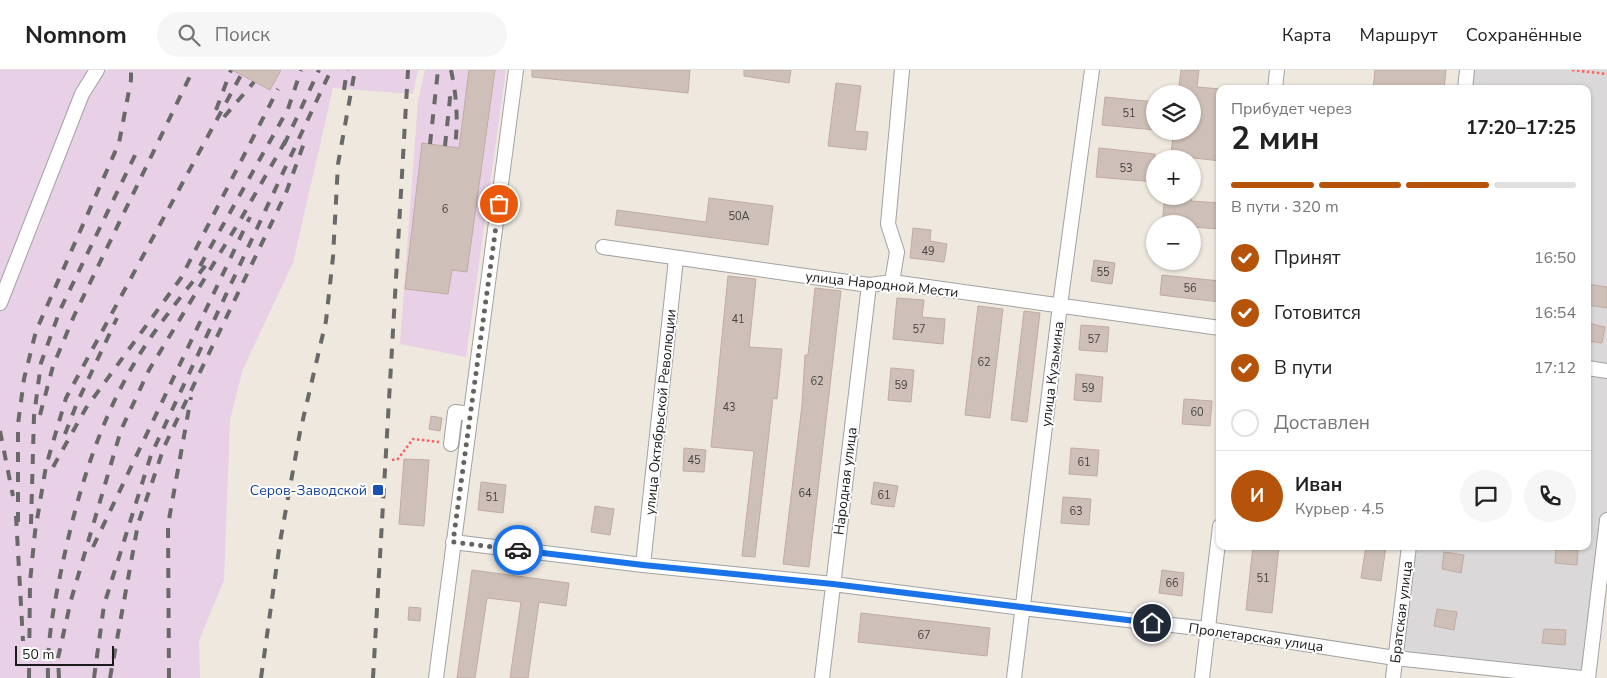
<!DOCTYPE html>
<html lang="ru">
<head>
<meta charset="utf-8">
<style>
	body { margin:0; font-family:"Nunito Sans",sans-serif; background:#f6f6f6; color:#222; height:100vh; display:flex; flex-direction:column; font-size:19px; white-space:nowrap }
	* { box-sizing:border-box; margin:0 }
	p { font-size:16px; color:#767676 }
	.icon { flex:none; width:28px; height:28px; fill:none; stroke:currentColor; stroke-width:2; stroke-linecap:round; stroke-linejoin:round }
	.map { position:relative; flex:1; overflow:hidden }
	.details { position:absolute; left:1216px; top:15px; width:375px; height:465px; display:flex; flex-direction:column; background:#fff; border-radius:10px; box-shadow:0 1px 4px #0004 }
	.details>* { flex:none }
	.controls { position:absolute; left:1146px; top:15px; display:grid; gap:10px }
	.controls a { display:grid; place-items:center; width:55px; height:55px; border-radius:50%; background:#fff; box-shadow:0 1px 4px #0004; font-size:25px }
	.scale { position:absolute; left:15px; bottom:12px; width:99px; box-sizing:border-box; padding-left:5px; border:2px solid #1b1b1b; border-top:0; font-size:14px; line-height:18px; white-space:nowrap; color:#1b1b1b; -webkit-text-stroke:4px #fff; paint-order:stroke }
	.pin { position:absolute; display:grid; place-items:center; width:42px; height:42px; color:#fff; margin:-21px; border:2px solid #fff; border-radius:50%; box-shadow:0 1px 5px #0007 }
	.courier { position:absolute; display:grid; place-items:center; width:50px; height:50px; margin:-25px; border:4px solid #1a73e8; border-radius:50%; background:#fff; color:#222; box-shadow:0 1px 6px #0007 }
	.summary em { font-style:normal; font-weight:700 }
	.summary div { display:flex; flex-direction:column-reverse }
	.summary { display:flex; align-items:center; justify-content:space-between; height:85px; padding:0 15px }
	h1 { font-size:32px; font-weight:700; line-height:38px }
	.bar { display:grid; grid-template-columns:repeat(4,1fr); gap:8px 5px; align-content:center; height:60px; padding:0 15px }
	.bar i { height:6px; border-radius:4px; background:#e0e0e0 }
	.bar .active { background:#b45309 }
	.bar p { grid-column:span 4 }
	.line { display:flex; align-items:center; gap:12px; padding:0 15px; border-top:1px solid #e0e0e0 }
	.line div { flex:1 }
	.round { display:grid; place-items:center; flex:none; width:52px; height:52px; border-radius:26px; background:#f6f6f6 }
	ol { padding:0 15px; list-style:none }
	li { display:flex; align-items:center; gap:15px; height:55px }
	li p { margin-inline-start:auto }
	li .icon { padding:5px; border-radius:50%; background:#b45309; color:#fff; stroke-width:4 }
	li:last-child { color:#767676 }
	li i { width:28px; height:28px; border:2px solid #e0e0e0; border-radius:50% }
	header { display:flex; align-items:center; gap:30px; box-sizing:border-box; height:70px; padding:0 25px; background:#fff; border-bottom:1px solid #e0e0e0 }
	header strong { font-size:24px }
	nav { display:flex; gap:28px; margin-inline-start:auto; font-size:18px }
	.search { width:350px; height:45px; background:#f6f6f6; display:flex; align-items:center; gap:12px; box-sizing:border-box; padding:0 18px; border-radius:28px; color:#767676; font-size:19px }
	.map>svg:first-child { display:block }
	.residential { fill:#dad8d8 }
	.industrial { fill:#e8d1e6 }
	.building { fill:#cec0b8; stroke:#c1aba1 }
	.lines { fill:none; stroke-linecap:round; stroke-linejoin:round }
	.minor-casing { stroke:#a2a2a2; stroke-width:16 }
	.path { stroke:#ff6060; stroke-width:2.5; stroke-dasharray:2.5 2.5; stroke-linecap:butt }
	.minor { stroke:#fff; stroke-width:14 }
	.rail { stroke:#696969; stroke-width:4; stroke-dasharray:10 10; stroke-linecap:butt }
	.done { stroke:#656360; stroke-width:5; stroke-dasharray:0 9 }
	.route { stroke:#1a73e8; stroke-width:6 }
	.transit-dot { fill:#1a4fb4; stroke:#fff; stroke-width:2 }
	.labels { text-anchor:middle; stroke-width:4; stroke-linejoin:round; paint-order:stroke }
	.number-label { font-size:11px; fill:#484442 }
	.street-label { font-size:14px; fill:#1b1b1b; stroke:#fff }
	.transit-label { font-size:14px; fill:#164399; stroke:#fff; text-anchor:end }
</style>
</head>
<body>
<header>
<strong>Nomnom</strong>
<div class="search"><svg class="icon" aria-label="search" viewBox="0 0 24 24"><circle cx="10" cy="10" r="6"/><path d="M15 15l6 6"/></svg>Поиск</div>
<nav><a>Карта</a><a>Маршрут</a><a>Сохранённые</a></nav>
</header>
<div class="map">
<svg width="1607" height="608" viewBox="0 0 1607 608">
	<rect width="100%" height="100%" fill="#eee8df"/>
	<path class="residential" d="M 1467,0 L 1607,0 L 1607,450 L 1588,608 L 1395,588 L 1409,476 L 1588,476 L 1588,19 L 1465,19 Z"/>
	<path class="industrial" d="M 0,0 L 418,0 L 413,24 L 333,18 L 293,193 L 243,299 L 230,350 L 224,510 L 199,571 L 200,608 L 0,608 Z
		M 425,0 L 506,0 L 466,287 L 400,274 L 418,31 Z"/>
	<path class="building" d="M 232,0 L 281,0 L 270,20 Z
		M 469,0 L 495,0 L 467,202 L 452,200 L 448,224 L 405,219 L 422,73 L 459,78 Z
		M 532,0 L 690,0 L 688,23 L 532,7 Z
		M 744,0 L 791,0 L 789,13 L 744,6 Z
		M 1181,0 L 1199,0 L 1197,17 L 1220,19 L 1220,91 L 1194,88 L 1170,89 L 1174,61 L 1192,61 L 1192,24 L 1178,24 Z
		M 1375,0 L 1446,0 L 1444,19 L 1373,19 Z
		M 836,13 L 861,16 L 855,61 L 868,62 L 866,80 L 828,76 Z
		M 1105,27 L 1155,32 L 1155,60 L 1102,55 Z
		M 1099,78 L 1155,84 L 1155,112 L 1096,107 Z
		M 1165,126 L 1191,126 L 1191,131 L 1220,133 L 1220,159 L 1192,157 L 1192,154 L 1162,154 Z
		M 709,128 L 773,136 L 768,175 L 615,155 L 617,140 L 706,152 Z
		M 913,158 L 931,160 L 930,171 L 947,174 L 944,192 L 910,188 Z
		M 1094,190 L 1115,193 L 1112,214 L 1091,211 Z
		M 1162,205 L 1220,211 L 1220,232 L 1160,225 Z
		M 728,206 L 756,209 L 749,277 L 782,279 L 777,329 L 773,328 L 755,487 L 742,486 L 754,381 L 711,377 Z
		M 1588,214 L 1607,217 L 1607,238 L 1588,235 Z
		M 815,218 L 841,221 L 809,497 L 783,494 L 802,335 L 805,285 L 808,285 Z
		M 897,228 L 924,230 L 922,247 L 945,249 L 943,274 L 893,269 Z
		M 978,236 L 1003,239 L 990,348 L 965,345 Z
		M 1024,241 L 1040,243 L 1027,352 L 1011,350 Z
		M 1588,253 L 1605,257 L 1602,273 L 1588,271 Z
		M 1081,255 L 1109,257 L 1107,282 L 1079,280 Z
		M 891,298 L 914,300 L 911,332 L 888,330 Z
		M 1076,304 L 1103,307 L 1101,332 L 1074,330 Z
		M 1184,329 L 1212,331 L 1210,356 L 1182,354 Z
		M 431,346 L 442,348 L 440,361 L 429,359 Z
		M 684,378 L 706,380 L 704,402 L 683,401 Z
		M 1071,378 L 1099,380 L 1097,406 L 1069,404 Z
		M 404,389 L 429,390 L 424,456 L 399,454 Z
		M 481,412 L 506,415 L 503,443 L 478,440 Z
		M 874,412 L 898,416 L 894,437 L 871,434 Z
		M 1063,427 L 1091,429 L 1089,455 L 1061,453 Z
		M 595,436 L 614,439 L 610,465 L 591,462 Z
		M 1253,476 L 1279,476 L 1272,543 L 1246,540 Z
		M 1366,476 L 1386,476 L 1381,511 L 1361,508 Z
		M 1556,479 L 1578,480 L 1577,495 L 1555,493 Z
		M 1444,482 L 1464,485 L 1461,503 L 1442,499 Z
		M 472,500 L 569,513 L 566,536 L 539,532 L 528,608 L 510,608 L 521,532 L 487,528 L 475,608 L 457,608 Z
		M 1162,500 L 1184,503 L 1182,526 L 1159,523 Z
		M 409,537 L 421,538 L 420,551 L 408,550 Z
		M 1437,539 L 1457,542 L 1454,560 L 1434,556 Z
		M 861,543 L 990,558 L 987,586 L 858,572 Z
		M 1544,559 L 1566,560 L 1565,575 L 1542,573 Z"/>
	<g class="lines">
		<defs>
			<path id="minor" d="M 1275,19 L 1277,0
				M 1465,19 L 1467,0
				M 603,177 L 869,215 L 892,212 L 1220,258
				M 892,212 L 897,182 L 888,154 L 902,0
				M 0,233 L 82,24 L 97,0
				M 1588,298 L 1607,301
				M 451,374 L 455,342 L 471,344
				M 453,472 L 643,495 L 833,514 L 1022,538 L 1207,559 L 1395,588 L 1582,608
				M 643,495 L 676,189
				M 436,608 L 516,0
				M 822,608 L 869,215
				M 1014,608 L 1060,235 L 1092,0
				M 1202,608 L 1220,456
				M 1393,608 L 1409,476
				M 1588,608 L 1607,450"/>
		</defs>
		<use href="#minor" class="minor-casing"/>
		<path class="path" d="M 1572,0 L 1607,4
			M 392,390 L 398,389 L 413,369 L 439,372"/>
		<use href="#minor" class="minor"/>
		<path class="rail" d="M 451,0 C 457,27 458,51 455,78
			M 344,20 L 347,0
			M 216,40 L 231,0
			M 224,47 L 254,12
			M 430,74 L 438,0
			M 284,75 L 319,0
			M 445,76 L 450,28 L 449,17
			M 200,196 L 288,39 L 301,0
			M 40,345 L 53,296 L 74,246 L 193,0
			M 0,361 L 13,426
			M 65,364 L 77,333 L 117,248
			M 53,397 L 86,338 L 181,208 L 278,19
			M 16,446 L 23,571
			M 18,452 L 18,354 L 24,309 L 36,261 L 119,73 L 131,10 L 131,0
			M 31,454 L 34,346 L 41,293 L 60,240 L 137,81
			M 93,477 L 250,147
			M 29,608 L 30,512 L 35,462 L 46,396 L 66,328 L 241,5
			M 48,608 C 47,573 53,540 60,506 C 75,432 96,358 135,292 C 155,258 184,223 209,191
			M 59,608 L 58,588 L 71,530 L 121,360 L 149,300 L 242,147 L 286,70
			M 94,608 L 104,535 L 151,385 L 331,0
			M 110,608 L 138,454 L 164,377 L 286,123 L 304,73
			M 169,608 L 168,455 L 191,327
			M 261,608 L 280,472 L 300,362 L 326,251 L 333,187 L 338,94 L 355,0
			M 373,608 L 408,0"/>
	</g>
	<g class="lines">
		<path class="done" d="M 499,134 L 453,472 L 518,480"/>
		<path class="route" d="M 518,480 L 643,495 L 833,514 L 1152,553"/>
	</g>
	<rect class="transit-dot" x="372" y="414" width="12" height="12" rx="2.5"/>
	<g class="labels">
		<g class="number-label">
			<text x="1129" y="47">51</text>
			<text x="1126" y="102">53</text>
			<text x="445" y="143">6</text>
			<text x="739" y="150">50А</text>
			<text x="928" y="185">49</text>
			<text x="1103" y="206">55</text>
			<text x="1190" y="222">56</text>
			<text x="738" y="253">41</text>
			<text x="919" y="263">57</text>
			<text x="1094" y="273">57</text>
			<text x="984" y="296">62</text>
			<text x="817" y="315">62</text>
			<text x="901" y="319">59</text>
			<text x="1088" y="322">59</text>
			<text x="729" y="341">43</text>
			<text x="1197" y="346">60</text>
			<text x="694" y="394">45</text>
			<text x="1084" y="396">61</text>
			<text x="805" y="427">64</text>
			<text x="884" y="429">61</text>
			<text x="492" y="431">51</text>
			<text x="1076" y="445">63</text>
			<text x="1263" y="512">51</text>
			<text x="1172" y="517">66</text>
			<text x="924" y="569">67</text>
		</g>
		<g class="street-label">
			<text transform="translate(882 214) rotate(6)" y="5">улица Народной Мести</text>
			<text transform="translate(1052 304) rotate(-83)" y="5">улица Кузьмина</text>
			<text transform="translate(660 342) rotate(-84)" y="5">улица Октябрьской Революции</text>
			<text transform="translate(845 411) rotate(-83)" y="5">Народная улица</text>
			<text transform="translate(1401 542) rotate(-83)" y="5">Братская улица</text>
			<text transform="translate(1256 567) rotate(8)" y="5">Пролетарская улица</text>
		</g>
		<g class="transit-label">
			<text x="367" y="425">Серов-Заводской</text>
		</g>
	</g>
</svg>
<div class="controls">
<a><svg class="icon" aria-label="layers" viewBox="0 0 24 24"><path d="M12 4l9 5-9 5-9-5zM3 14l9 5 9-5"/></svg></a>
<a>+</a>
<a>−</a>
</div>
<div class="scale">50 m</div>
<div class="pin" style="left:499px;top:134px;background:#ea580c"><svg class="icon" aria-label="bag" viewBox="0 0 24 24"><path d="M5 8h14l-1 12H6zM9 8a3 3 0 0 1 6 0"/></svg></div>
<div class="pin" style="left:1152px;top:553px;background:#1f2937"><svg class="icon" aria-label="home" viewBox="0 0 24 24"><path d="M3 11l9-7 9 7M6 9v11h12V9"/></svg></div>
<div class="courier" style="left:518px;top:480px"><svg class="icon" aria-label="car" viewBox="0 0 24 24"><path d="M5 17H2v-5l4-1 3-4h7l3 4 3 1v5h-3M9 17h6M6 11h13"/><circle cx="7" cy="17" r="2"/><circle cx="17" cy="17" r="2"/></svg></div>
<section class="details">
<div class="summary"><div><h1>2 мин</h1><p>Прибудет через</p></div><em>17:20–17:25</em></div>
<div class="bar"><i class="active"></i><i class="active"></i><i class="active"></i><i></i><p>В пути · 320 m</p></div>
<ol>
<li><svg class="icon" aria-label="check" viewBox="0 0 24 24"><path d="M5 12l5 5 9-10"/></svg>Принят<p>16:50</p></li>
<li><svg class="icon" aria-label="check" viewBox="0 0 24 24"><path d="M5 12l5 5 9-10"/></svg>Готовится<p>16:54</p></li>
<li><svg class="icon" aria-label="check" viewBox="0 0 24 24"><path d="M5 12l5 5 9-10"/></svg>В пути<p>17:12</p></li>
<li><i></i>Доставлен</li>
</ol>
<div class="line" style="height:90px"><b class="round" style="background:#b45309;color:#fff">И</b><div><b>Иван</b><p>Курьер · 4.5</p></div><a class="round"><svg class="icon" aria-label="chat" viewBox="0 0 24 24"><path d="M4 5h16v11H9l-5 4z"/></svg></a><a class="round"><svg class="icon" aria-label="phone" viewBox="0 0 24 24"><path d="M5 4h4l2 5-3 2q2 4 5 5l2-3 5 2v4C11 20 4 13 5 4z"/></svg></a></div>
</section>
</div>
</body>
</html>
